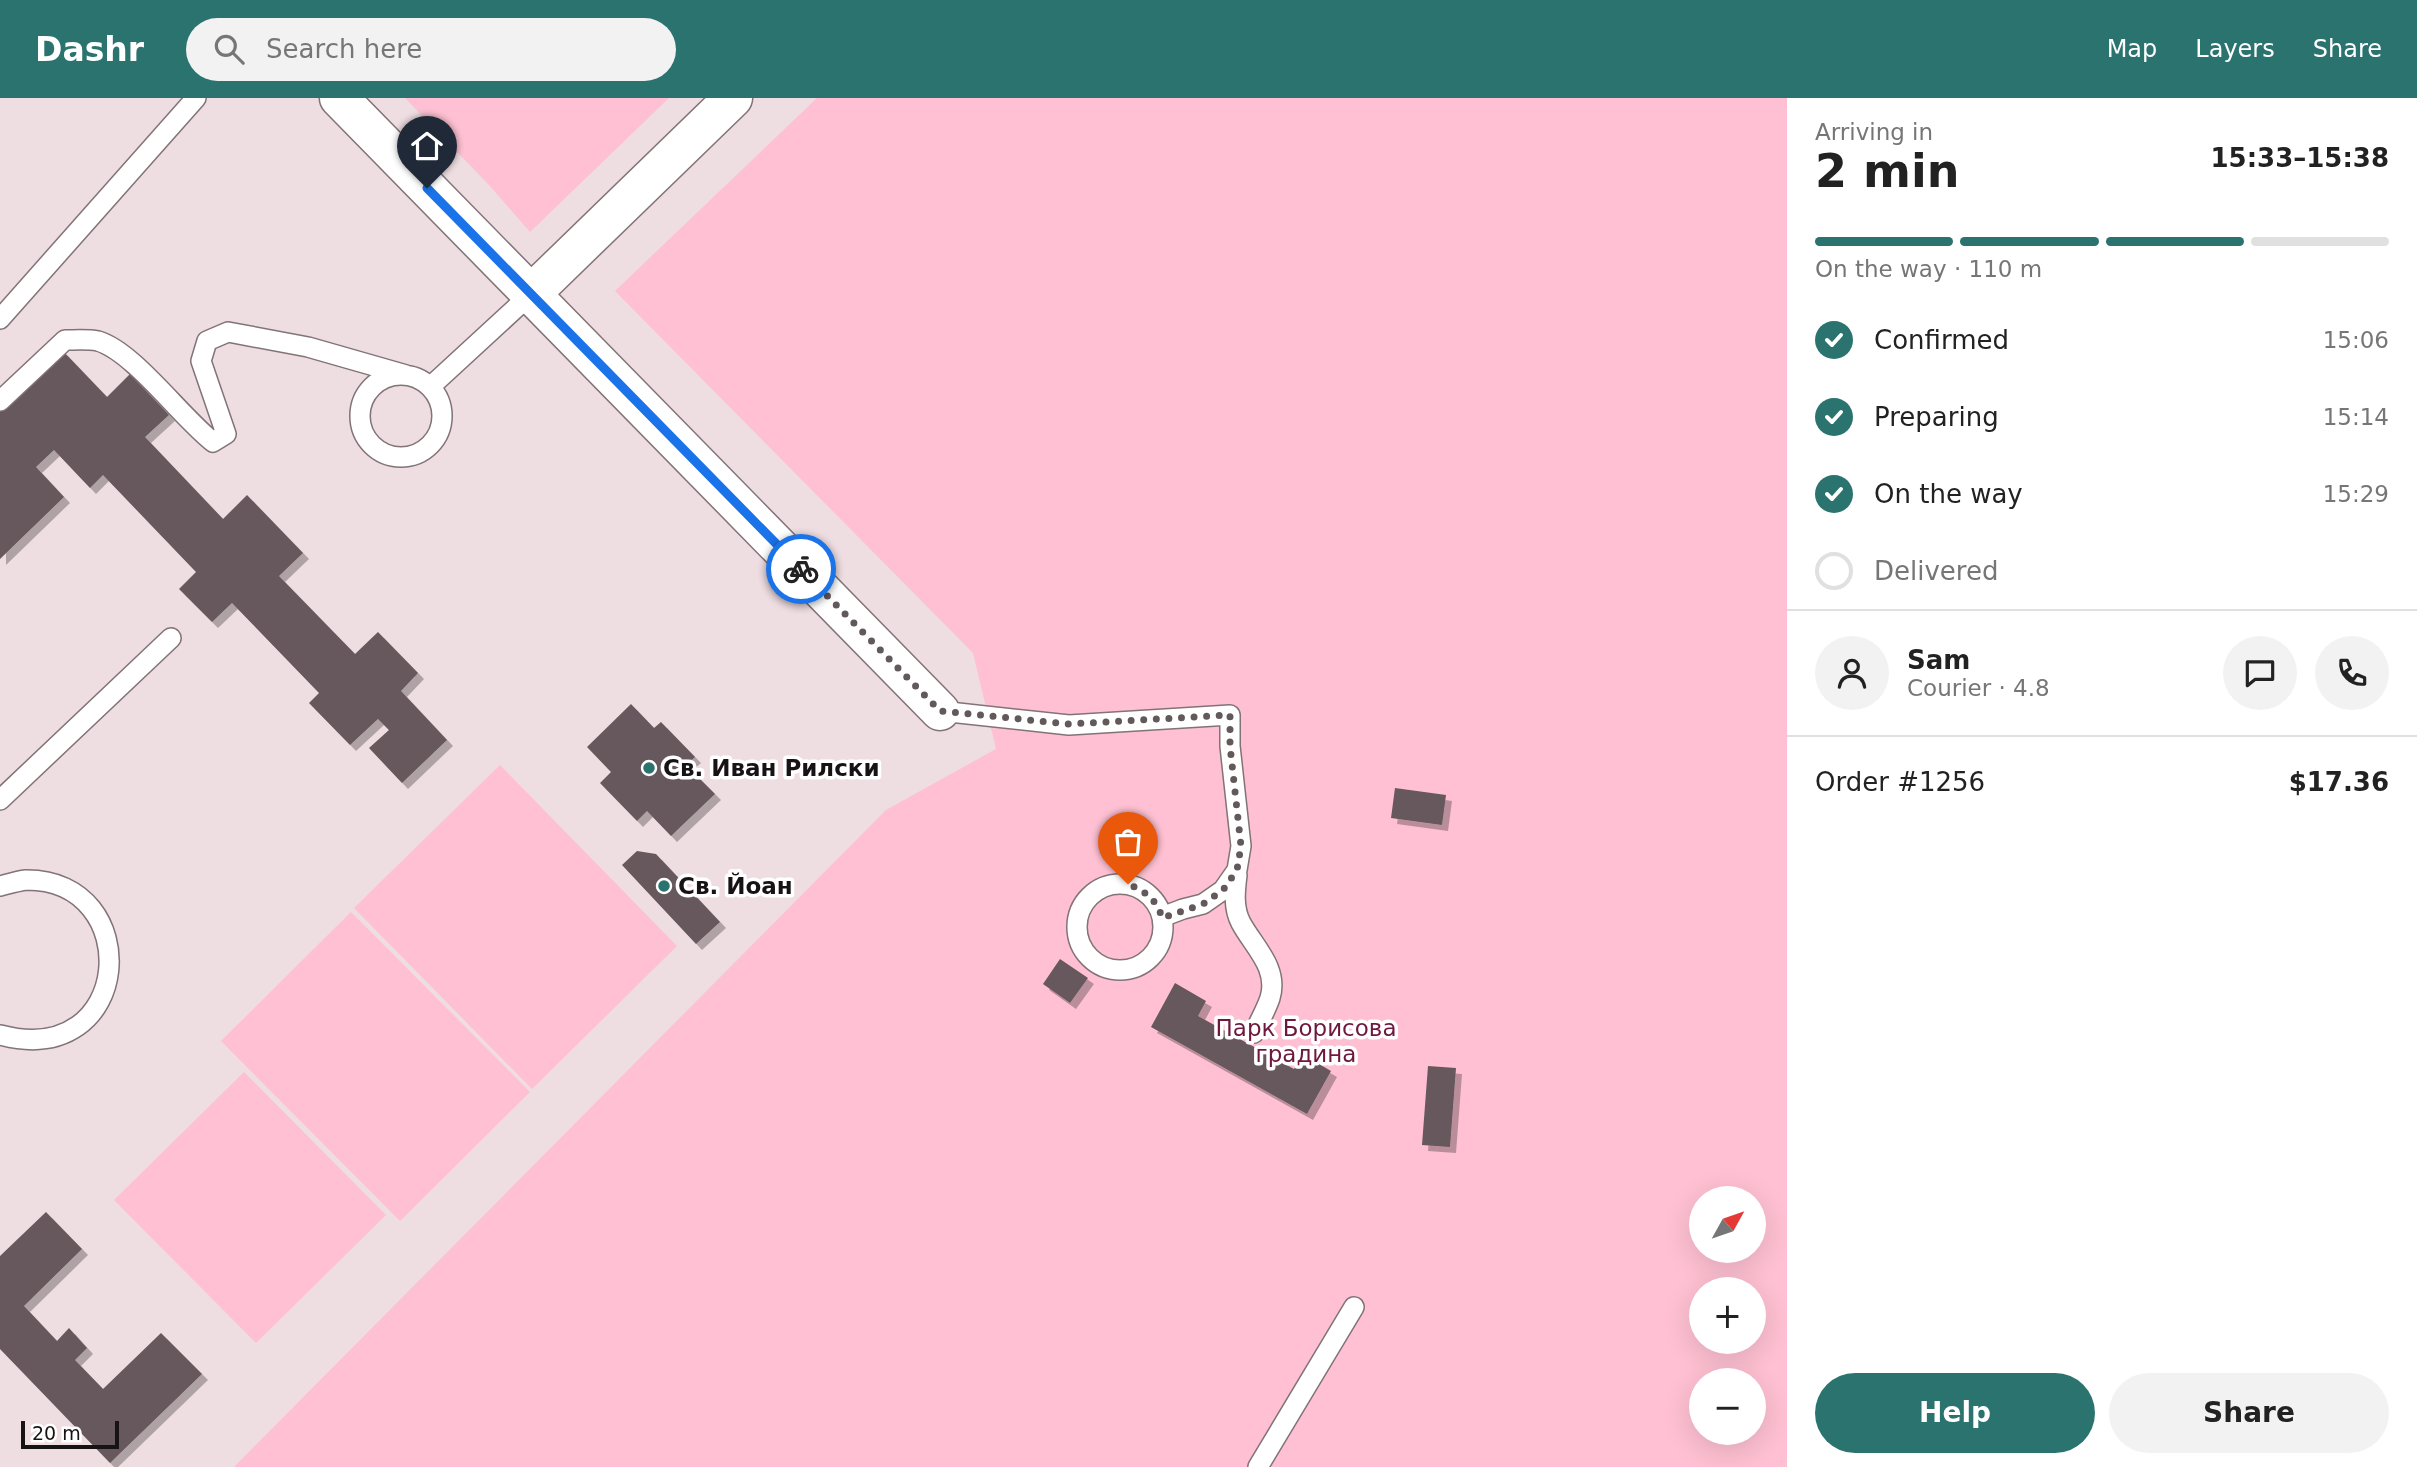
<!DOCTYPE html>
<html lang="en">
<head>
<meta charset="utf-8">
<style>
	body { margin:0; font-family:"DejaVu Sans",sans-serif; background:#f2f2f2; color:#222; height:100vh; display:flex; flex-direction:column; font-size:26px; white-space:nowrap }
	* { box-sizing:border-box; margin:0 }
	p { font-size:23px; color:#767676 }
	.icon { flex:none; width:38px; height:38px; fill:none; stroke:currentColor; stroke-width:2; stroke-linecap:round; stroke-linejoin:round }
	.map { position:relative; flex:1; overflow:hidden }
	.side { display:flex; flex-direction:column; background:#fff; width:630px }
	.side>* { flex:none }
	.needle { width:46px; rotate:50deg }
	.fabs { position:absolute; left:1689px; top:1088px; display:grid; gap:14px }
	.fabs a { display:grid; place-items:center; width:77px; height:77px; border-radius:50%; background:#fff; box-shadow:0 7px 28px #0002; font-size:35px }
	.scale { position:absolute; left:21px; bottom:18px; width:98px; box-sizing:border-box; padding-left:7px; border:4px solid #171213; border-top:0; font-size:19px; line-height:24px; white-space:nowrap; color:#171213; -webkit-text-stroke:5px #fff; paint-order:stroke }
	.pin { position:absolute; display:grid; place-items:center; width:60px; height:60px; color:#fff; margin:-72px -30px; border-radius:50% 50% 50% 0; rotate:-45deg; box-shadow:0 0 7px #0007 }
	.pin .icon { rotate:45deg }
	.courier { position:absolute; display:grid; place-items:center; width:70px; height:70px; margin:-35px; border:5px solid #1a73e8; border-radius:50%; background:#fff; color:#222; box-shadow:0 2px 9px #0007 }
	.head em { font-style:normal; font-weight:800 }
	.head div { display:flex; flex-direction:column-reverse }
	.head { display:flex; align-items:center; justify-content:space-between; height:119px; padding:0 28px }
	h1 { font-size:46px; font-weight:800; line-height:52px }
	.bar { display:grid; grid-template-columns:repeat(4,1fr); gap:10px 7px; align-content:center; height:84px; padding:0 28px }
	.bar i { height:9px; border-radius:5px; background:#e0e0e0 }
	.bar .active { background:#2a736f }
	.bar p { grid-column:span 4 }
	.line { display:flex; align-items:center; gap:18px; padding:0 28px; border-top:2px solid #e0e0e0 }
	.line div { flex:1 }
	.round { display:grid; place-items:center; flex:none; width:74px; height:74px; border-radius:37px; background:#f2f2f2 }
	ol { padding:0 28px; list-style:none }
	li { display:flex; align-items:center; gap:21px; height:77px }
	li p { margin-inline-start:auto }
	li .icon { padding:7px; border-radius:50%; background:#2a736f; color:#fff; stroke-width:4 }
	li:last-child { color:#767676 }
	li i { width:38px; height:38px; border:4px solid #e0e0e0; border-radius:50% }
	.button { display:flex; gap:14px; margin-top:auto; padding:14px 28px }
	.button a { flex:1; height:80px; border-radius:42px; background:#2a736f; color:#fff; font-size:28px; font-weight:800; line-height:80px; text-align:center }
	.button a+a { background:#f2f2f2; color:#222 }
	header { display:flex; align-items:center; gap:42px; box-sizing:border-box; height:98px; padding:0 35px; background:#2a736f; color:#fff }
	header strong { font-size:33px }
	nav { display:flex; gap:38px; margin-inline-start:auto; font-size:24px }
	.search { width:490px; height:63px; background:#f2f2f2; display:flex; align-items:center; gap:18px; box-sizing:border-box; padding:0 24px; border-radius:38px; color:#767676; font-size:26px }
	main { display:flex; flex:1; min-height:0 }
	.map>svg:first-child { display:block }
	.green { fill:#fec0d2; fill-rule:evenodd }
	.building { fill:#66585c; filter:url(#shadow) }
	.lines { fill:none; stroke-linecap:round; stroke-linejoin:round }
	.service-casing { stroke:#817377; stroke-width:22 }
	.minor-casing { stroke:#817377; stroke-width:41 }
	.service { stroke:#fff; stroke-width:19 }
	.minor { stroke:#fff; stroke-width:38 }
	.done { stroke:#62595b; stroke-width:7; stroke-dasharray:0 12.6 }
	.route { stroke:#1a73e8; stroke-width:9 }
	.poi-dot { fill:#2a736f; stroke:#fff; stroke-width:2.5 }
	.labels { text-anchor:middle; stroke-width:7; stroke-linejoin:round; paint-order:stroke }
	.poi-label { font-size:23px; font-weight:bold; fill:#171213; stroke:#fff; text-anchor:start }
	.park-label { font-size:23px; fill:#6d183c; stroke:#fff }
</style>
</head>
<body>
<header>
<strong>Dashr</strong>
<div class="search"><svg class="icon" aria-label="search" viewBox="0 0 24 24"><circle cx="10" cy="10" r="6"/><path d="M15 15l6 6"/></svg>Search here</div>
<nav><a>Map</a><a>Layers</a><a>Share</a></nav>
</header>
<main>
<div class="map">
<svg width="1787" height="1369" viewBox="0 0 1787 1369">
	<defs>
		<filter id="shadow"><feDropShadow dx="6" dy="6" stdDeviation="0" flood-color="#0004"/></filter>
	</defs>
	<rect width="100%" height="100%" fill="#eedde1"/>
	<path class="green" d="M 405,0 L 669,0 L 530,134 L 489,87 Z
		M 817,0 L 1787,0 L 1787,1369 L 234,1369 L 886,712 L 996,651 L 973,555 L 615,193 ZM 1701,1101 L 1754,1101 L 1754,1153 L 1701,1153 ZM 1701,1192 L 1754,1192 L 1754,1244 L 1701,1244 ZM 1701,1283 L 1754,1283 L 1754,1335 L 1701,1335 Z
		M 500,667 L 677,848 L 532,991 L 354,810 Z
		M 351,814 L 530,994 L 400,1123 L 221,943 Z
		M 244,974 L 386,1117 L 256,1245 L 114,1102 Z"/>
	<path class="building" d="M 62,252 L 107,299 L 130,276 L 169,317 L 145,339 L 223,421 L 247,397 L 303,455 L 279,478 L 355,556 L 378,534 L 418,575 L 401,593 L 447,642 L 402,685 L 369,650 L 389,632 L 378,621 L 350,647 L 309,605 L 319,595 L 232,505 L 212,524 L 179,491 L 196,474 L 103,377 L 90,390 L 54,352 L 36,369 L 64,399 L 0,461 L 0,312 Z
		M 631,606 L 654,630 L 661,624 L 695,659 L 686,667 L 715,696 L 671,738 L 647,713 L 637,723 L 600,685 L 611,674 L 587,649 Z
		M 1395,690 L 1446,697 L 1442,727 L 1391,720 Z
		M 637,753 L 656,756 L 720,824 L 696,846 L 622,767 Z
		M 1060,861 L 1088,880 L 1070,905 L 1043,886 Z
		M 1175,885 L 1206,903 L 1198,918 L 1294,971 L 1302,956 L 1331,973 L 1307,1016 L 1151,929 Z
		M 1428,968 L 1456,970 L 1450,1049 L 1422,1047 Z
		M 46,1114 L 82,1151 L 24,1208 L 57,1243 L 69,1230 L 87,1250 L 75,1262 L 103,1291 L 161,1235 L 202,1276 L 110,1365 L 0,1251 L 0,1158 Z"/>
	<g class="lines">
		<defs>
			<path id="service" d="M 0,221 L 196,0
				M360 318a41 41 0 1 1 82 0a41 41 0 1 1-82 0Z
				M 430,289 L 531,196
				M 0,303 L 65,242 C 75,242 88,241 98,243 C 133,253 181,319 213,344 L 226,336 L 201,263 L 207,243 L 228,234 L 308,249 L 406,277
				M 940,613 L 1069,627 L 1230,617 L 1230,648 L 1241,748 L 1237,772 L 1223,792 L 1203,806 L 1183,811 L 1162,819
				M 0,702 L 171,540
				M 1237,777 C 1235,793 1233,810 1241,825 C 1254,849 1279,870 1270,900 C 1266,912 1259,924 1254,935
				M1077 829a43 43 0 1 1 86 0a43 43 0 1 1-86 0Z
				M 0,788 C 8,786 18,783 26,782 C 146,781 135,973 0,937
				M 1258,1369 L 1354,1209"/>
			<path id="minor" d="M 339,0 L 940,613
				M 531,196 L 733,0"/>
		</defs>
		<use href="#service" class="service-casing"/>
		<use href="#minor" class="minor-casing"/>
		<use href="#service" class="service"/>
		<use href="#minor" class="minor"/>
	</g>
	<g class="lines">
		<path class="done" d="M 801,471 L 940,613 L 1069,626 L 1230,617 L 1230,648 L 1241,748 L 1237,772 L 1223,792 L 1203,806 L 1162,820 C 1157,801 1144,793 1128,786"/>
		<path class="route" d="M 427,90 L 801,471"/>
	</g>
	<g class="poi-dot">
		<circle cx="649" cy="670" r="7"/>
		<circle cx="664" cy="788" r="7"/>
	</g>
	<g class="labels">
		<g class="poi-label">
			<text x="663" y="678">Св. Иван Рилски</text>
			<text x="678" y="796">Св. Йоан</text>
		</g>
		<g class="park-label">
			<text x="1306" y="938">Парк Борисова<tspan x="1306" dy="26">градина</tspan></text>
		</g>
	</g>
</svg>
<div class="fabs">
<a><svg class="needle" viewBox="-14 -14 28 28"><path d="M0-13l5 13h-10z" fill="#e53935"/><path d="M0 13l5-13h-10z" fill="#767676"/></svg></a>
<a>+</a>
<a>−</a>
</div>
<div class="scale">20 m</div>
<div class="pin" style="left:1128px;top:786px;background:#ea580c"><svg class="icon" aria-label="bag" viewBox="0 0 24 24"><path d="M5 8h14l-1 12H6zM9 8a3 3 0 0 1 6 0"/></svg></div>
<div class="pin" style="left:427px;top:90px;background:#1f2937"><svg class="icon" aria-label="home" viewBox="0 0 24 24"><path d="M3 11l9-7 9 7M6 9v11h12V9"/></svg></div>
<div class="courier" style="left:801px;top:471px"><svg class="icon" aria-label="bike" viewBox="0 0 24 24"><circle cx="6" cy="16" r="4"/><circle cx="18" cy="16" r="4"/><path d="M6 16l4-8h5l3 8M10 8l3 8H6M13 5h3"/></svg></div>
</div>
<section class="side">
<div class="head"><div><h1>2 min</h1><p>Arriving in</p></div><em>15:33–15:38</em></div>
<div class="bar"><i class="active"></i><i class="active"></i><i class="active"></i><i></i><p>On the way · 110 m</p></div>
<ol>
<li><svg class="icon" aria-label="check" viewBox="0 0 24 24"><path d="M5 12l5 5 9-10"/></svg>Confirmed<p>15:06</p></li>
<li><svg class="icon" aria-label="check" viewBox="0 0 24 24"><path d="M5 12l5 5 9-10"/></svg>Preparing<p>15:14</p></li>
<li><svg class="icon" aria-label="check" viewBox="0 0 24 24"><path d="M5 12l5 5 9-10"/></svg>On the way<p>15:29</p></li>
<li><i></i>Delivered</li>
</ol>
<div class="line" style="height:126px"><a class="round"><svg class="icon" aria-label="person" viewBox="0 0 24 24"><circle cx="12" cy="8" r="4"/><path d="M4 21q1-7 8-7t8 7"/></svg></a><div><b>Sam</b><p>Courier · 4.8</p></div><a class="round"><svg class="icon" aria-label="chat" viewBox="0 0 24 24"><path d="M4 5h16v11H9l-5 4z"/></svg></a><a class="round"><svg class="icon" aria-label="phone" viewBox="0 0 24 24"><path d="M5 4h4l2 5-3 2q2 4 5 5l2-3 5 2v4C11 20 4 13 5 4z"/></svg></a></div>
<div class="line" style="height:91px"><div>Order #1256</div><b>$17.36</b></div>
<div class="button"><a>Help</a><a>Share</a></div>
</section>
</main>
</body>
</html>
